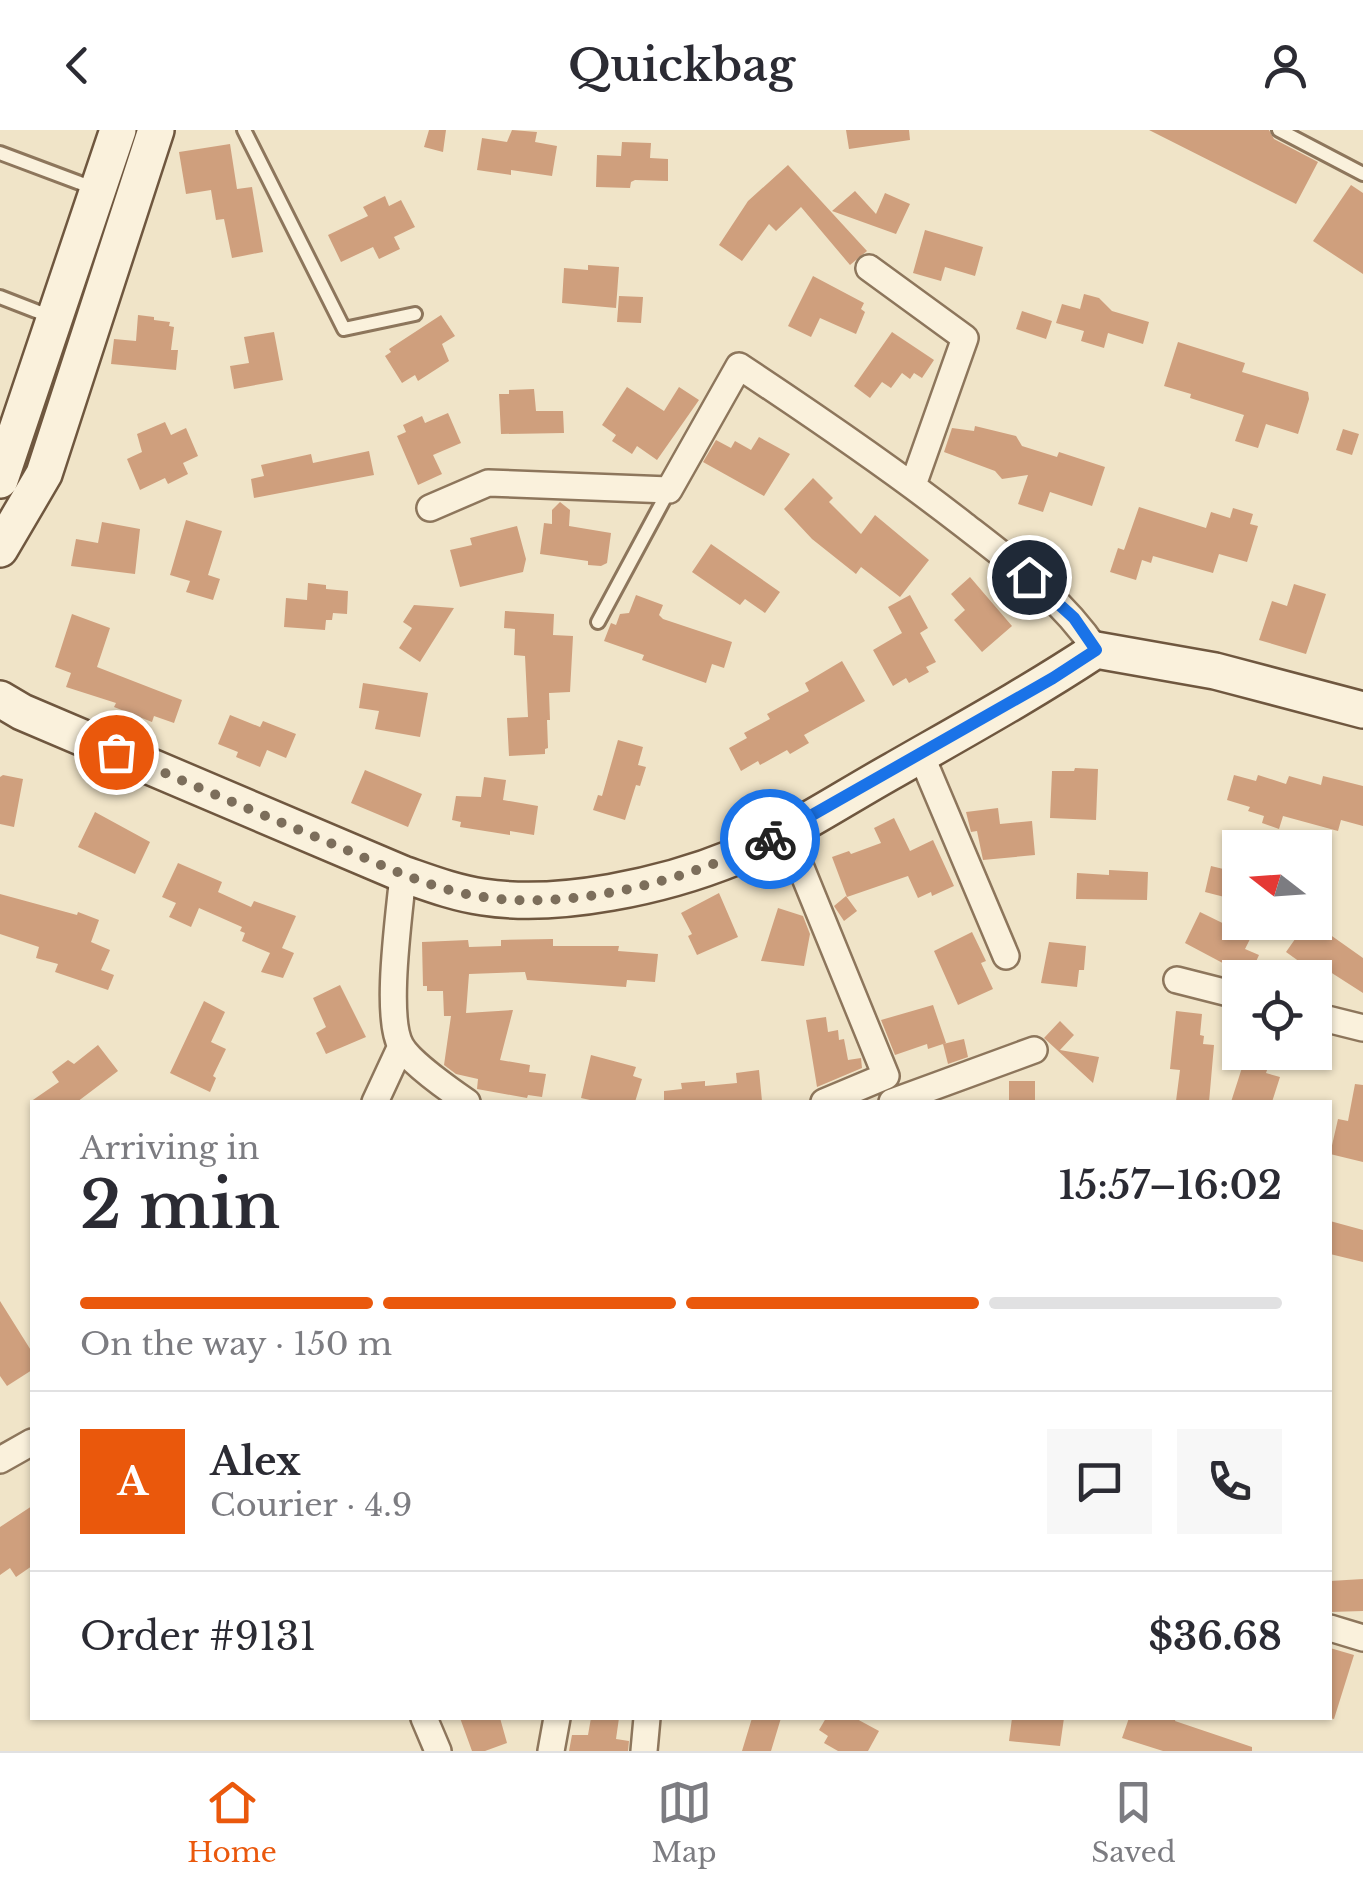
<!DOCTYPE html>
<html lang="en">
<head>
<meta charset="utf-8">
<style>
	body { margin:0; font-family:"Libre Baskerville",serif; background:#f7f7f7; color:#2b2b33; height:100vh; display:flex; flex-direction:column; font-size:38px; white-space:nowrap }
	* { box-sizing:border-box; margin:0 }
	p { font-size:32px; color:#7c7c81 }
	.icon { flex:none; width:55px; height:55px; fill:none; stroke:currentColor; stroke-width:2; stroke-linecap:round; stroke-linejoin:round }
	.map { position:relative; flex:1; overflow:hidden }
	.side { position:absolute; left:30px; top:970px; width:1302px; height:620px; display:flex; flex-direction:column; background:#fff; border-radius:0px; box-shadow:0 2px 8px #0004 }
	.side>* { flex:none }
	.needle { width:65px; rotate:287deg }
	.tools { position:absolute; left:1222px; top:700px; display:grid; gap:20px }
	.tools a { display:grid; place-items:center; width:110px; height:110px; border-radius:0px; background:#fff; box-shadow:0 2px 8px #0004; font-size:50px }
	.pin { position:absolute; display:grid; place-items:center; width:85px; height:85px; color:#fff; margin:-42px; border:5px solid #fff; border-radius:50%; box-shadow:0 2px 10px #0007 }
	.courier { position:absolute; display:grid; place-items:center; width:100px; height:100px; margin:-50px; border:8px solid #1a73e8; border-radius:50%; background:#fff; color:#222; box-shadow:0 2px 12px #0007 }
	.overview em { font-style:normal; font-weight:600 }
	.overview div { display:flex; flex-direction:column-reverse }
	.overview { display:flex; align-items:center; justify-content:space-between; height:170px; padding:0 50px }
	h1 { font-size:65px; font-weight:600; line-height:75px }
	.bar { display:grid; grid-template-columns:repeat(4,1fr); gap:15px 10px; align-content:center; height:120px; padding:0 50px }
	.bar i { height:12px; border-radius:8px; background:#e1e1e2 }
	.bar .selected { background:#ea580c }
	.bar p { grid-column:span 4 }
	.line { display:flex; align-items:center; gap:25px; padding:0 50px; border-top:2px solid #e1e1e2 }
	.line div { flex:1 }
	.round { display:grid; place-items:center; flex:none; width:105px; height:105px; border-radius:0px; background:#f7f7f7 }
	header { display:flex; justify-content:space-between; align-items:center; height:130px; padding:0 50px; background:#fff; font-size:45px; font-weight:600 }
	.tabs { display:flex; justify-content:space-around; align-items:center; height:140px; border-top:2px solid #e1e1e2; background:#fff; font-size:28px; color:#7c7c81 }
	.tabs a { display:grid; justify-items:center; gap:5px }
	.tabs .selected { color:#ea580c }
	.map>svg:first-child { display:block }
	.building { fill:#cf9f7d }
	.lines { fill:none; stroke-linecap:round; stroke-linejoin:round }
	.lane-casing { stroke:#8d765c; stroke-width:18 }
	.street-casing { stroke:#8d765c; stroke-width:30 }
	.secondary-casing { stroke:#6f573f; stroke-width:40 }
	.lane { stroke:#faf1dc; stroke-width:12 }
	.street { stroke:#faf1dc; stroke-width:25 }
	.secondary { stroke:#faf1dc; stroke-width:35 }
	.done { stroke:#7c6e5b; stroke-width:10; stroke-dasharray:0 18 }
	.route { stroke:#1a73e8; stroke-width:12 }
</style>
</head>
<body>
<header><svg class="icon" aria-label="back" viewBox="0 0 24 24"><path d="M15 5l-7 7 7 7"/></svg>Quickbag<svg class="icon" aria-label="person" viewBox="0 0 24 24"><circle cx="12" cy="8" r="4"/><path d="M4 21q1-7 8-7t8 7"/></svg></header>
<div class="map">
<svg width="1363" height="1621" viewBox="0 0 1363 1621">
	<rect width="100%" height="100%" fill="#f0e4c8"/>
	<path class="building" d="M 429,0 L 446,0 L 443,22 L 424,17 Z
		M 512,0 L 537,2 L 535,12 L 557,16 L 552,46 L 511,40 L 511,45 L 477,40 L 482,8 L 507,12 Z
		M 846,0 L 909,0 L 910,10 L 849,19 Z
		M 1149,0 L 1269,0 L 1274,9 L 1318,32 L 1296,74 Z
		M 622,12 L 651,13 L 650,28 L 668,29 L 668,51 L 635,50 L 631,52 L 630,58 L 596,57 L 597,25 L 621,26 Z
		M 230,14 L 237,59 L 252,57 L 263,122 L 232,128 L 224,89 L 216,90 L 211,60 L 186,64 L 179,22 Z
		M 788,35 L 867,121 L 850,135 L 801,77 L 776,101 L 769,94 L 742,131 L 719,115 L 748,71 Z
		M 1351,55 L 1363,63 L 1363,144 L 1313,111 Z
		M 855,61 L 876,84 L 885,63 L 910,74 L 896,104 L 832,81 Z
		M 385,66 L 389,76 L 401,70 L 415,97 L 394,107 L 400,119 L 379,129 L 373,117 L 341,132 L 328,105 L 368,86 L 363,77 Z
		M 925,100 L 983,117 L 975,146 L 945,137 L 941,151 L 913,143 Z
		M 588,135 L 619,137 L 616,178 L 562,173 L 564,138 L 588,140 Z
		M 813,146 L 864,173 L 861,179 L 865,182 L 856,204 L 820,188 L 811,207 L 788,196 Z
		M 1084,164 L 1099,168 L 1112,181 L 1149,192 L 1143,214 L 1108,203 L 1104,218 L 1081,211 L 1084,201 L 1056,193 L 1062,174 L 1080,179 Z
		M 619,166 L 643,167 L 641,193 L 617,192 Z
		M 1022,181 L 1052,191 L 1046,209 L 1016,199 Z
		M 138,185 L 154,187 L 154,190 L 170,192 L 169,196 L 174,197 L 171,220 L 178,220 L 176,240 L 111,234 L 114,209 L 136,211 Z
		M 441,185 L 455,206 L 442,214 L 449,231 L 418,251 L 415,245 L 402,253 L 385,226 L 391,222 L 389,219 Z
		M 274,202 L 283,250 L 234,259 L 230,236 L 249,233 L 244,207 Z
		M 892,202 L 934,230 L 922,248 L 914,243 L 910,249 L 902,243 L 891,258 L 882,252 L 870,268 L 854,256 Z
		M 1178,212 L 1245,233 L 1242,242 L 1308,262 L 1309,269 L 1298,304 L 1266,294 L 1258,318 L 1235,311 L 1244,285 L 1190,268 L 1191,264 L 1164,256 Z
		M 627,257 L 664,281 L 679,257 L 699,270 L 657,330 L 637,316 L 632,324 L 612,311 L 616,305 L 602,295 Z
		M 534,259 L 536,281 L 563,281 L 564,303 L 501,304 L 499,264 L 509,264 L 509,260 Z
		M 448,283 L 461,313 L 433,325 L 442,344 L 418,355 L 397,306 L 406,302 L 403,295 L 422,286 L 425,293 Z
		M 165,292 L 171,305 L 186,298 L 198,326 L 183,333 L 188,344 L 168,354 L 165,348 L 140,360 L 127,329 L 142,322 L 137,304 Z
		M 975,296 L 1016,306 L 1022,316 L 1057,327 L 1059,322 L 1105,337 L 1092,376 L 1050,362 L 1043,382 L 1018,374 L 1028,345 L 1002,349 L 995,341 L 944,322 L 952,298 L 974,301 Z
		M 1343,299 L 1359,304 L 1352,325 L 1336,320 Z
		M 759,307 L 790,324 L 764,366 L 703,332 L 716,310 L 731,318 L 735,311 L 751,320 Z
		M 369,321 L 374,345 L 254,368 L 251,349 L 264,346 L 261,335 L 311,324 L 313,333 Z
		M 813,348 L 833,368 L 829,372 L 861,404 L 875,385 L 929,430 L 900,467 L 861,437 L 856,444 L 812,409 L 784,379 Z
		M 560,372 L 570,380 L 569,396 L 611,403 L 607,433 L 601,436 L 588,435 L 588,431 L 540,424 L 544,393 L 552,394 L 552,380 Z
		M 1139,377 L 1206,398 L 1211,382 L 1230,388 L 1233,378 L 1253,384 L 1250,394 L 1258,396 L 1247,432 L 1219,424 L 1213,443 L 1153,426 L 1151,433 L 1142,430 L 1136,450 L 1110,442 L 1118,418 L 1124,420 Z
		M 186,390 L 222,401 L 208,445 L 220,449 L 213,470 L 186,462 L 190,451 L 170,445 Z
		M 102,392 L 140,399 L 135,444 L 71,436 L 76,409 L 98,413 Z
		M 517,396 L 526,429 L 523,442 L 460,457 L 450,420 L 472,415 L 470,408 Z
		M 711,414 L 780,462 L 765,483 L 745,469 L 740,475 L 692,442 Z
		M 970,447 L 1012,496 L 982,522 L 954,490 L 965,480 L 951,464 Z
		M 308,453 L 326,455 L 326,459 L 348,461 L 347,484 L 333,483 L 332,490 L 326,490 L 325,500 L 284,497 L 286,468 L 307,470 Z
		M 1294,454 L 1326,464 L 1306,524 L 1259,510 L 1272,471 L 1287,476 Z
		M 636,465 L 663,475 L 659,485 L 663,489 L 732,512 L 724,538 L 712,534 L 706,553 L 642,530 L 644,525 L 604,511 L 611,493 L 616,495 L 620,484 L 629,483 Z
		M 910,465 L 928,498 L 920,503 L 936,532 L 926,537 L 929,542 L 909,553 L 906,548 L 893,556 L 873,520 L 902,503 L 888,477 Z
		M 414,475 L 454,478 L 420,532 L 399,518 L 412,498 L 403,492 Z
		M 505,481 L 554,484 L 553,505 L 573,506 L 570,562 L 549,563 L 550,590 L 547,590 L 548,618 L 545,619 L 545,624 L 509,626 L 507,588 L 528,587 L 525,526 L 514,525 L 515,499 L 504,498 Z
		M 72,484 L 110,498 L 97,537 L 182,570 L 174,593 L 154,586 L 152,592 L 114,577 L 116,573 L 66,557 L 71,543 L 55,537 Z
		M 842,531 L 865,571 L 804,605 L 809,613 L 790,624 L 787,620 L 760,635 L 758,631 L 741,641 L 729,618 L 747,608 L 744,603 L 770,589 L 767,584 L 809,561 L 805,553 Z
		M 363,553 L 428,563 L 420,607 L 375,599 L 379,581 L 359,578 Z
		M 230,585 L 260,597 L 263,591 L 296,604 L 286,628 L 267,620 L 260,637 L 236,627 L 238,622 L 218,614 Z
		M 618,610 L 643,617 L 638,635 L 646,637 L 640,656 L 636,655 L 625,690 L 593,680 L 598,665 L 602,666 Z
		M 1075,638 L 1098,639 L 1096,690 L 1050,688 L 1052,641 L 1074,641 Z
		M 365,640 L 422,664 L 408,697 L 351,673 Z
		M 3,645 L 23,649 L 14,697 L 0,694 L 0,647 Z
		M 1234,645 L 1256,651 L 1258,645 L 1286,654 L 1289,646 L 1321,655 L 1323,646 L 1363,656 L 1363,696 L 1341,690 L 1338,701 L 1283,686 L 1279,699 L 1262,693 L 1264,686 L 1248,681 L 1250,677 L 1227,670 Z
		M 484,647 L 506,650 L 503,670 L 538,676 L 534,705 L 510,701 L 510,705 L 460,697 L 461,692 L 452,690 L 456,666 L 481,667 Z
		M 998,678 L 1000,694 L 1032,691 L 1035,725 L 983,730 L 977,701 L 971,702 L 966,682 Z
		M 95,682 L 150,712 L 135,744 L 78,717 Z
		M 894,688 L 910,721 L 933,710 L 954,756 L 932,766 L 931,762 L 918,768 L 908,746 L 847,767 L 832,727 L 849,721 L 851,724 L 881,713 L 874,698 Z
		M 178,733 L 222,752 L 218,762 L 251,777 L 254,771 L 296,786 L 282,818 L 294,823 L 283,848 L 261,842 L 270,823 L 242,811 L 245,803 L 240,801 L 242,797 L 199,778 L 191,797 L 169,787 L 176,773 L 162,767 Z
		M 1211,736 L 1240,743 L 1240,771 L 1205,762 Z
		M 1109,740 L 1148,742 L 1147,770 L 1076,769 L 1077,743 L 1109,745 Z
		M 719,763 L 738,807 L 697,825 L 688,806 L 692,804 L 681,783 Z
		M 0,764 L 77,785 L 78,782 L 99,790 L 91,812 L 110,820 L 101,840 L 114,845 L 108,860 L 55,842 L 58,834 L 36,828 L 39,817 L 0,804 Z
		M 846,766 L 857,781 L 844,791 L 834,776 Z
		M 778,778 L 803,786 L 810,804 L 804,836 L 761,831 Z
		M 1200,782 L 1251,807 L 1245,819 L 1259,825 L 1249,847 L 1185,813 Z
		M 1307,792 L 1327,792 L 1322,799 L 1363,828 L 1363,863 L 1324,838 L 1317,848 L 1288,848 L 1300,832 L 1286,822 Z
		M 972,802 L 986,831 L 981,833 L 993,859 L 958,875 L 934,821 Z
		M 553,809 L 553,816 L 619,816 L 618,821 L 658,824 L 655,852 L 627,850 L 626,857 L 527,850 L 525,842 L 469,844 L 466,883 L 513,880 L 500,930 L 530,935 L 529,942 L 546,944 L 542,967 L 528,965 L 527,968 L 477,959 L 478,949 L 456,944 L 444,935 L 451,886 L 444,886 L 443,861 L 427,861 L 427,856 L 423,856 L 422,812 L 468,810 L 469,817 L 501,816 L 501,810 Z
		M 1049,812 L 1086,816 L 1084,840 L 1079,840 L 1077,857 L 1041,853 Z
		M 340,855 L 366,907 L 326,924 L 316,903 L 326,897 L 313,868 Z
		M 204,871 L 225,882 L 211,912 L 226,919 L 213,946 L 216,948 L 210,962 L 170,943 Z
		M 933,875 L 946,913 L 928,919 L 927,914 L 895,925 L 881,890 Z
		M 1176,881 L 1202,884 L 1200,905 L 1204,906 L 1203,914 L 1214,915 L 1209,972 L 1176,971 L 1180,940 L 1170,939 Z
		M 826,887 L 828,902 L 838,900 L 839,910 L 844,909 L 848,930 L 861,928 L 862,938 L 817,957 L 806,890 Z
		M 1060,891 L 1074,905 L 1060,920 L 1099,927 L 1093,953 L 1044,908 Z
		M 964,909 L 968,927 L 948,934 L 943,914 Z
		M 98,915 L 118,941 L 77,972 L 30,972 L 59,952 L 52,942 L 68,930 L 74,934 Z
		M 1247,922 L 1273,922 L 1266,943 L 1280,947 L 1272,972 L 1231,972 Z
		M 591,925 L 636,937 L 633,946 L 642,949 L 635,972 L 599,972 L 581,968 Z
		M 759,940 L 762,971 L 664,972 L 664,961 L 682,959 L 681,953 L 705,951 L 705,956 L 737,953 L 736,943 Z
		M 1009,951 L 1035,951 L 1035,972 L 1009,972 Z
		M 1355,954 L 1363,955 L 1363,1032 L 1330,1024 L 1338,989 L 1348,991 Z
		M 1330,1091 L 1363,1100 L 1363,1132 L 1330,1124 Z
		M 0,1171 L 32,1222 L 32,1240 L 7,1256 L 0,1246 Z
		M 32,1376 L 32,1436 L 16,1447 L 10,1438 L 0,1445 L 0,1397 Z
		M 1363,1449 L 1363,1481 L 1330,1482 L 1330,1451 Z
		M 1330,1518 L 1354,1525 L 1334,1589 L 1330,1588 Z
		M 460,1588 L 500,1588 L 507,1613 L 485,1621 L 472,1621 Z
		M 591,1588 L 619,1588 L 616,1609 L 629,1611 L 628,1621 L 569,1621 L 572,1605 L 588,1605 Z
		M 752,1588 L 781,1588 L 771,1621 L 742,1621 Z
		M 826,1588 L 855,1588 L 879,1601 L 868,1621 L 838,1621 L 824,1613 L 828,1606 L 819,1600 Z
		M 1012,1588 L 1064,1588 L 1060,1616 L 1009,1611 Z
		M 1129,1588 L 1176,1588 L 1175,1591 L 1252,1617 L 1252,1621 L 1163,1621 L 1122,1608 Z"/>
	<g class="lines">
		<defs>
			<path id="lane" d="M 244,0 L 344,199 L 415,184
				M 1279,0 L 1363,44
				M 0,23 L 96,59
				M 0,167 L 54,188
				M 598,492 L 669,360"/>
			<path id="street" d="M 869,138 L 965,208 L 913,355
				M 430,378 L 488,353 L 669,360 L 739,236 C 816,287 891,338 964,395 C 1012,432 1062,469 1096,520
				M 921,625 L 1006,826
				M 786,701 L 886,946 L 824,972
				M 403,744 C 400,780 384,887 401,916 C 410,932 451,961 467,972
				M 1177,850 L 1240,866
				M 1315,886 L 1363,898
				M 375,972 L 401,916
				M 892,972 L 1034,920
				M 0,1330 L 32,1312
				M 1330,1498 L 1363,1508
				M 424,1588 L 438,1621
				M 551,1621 L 557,1588
				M 644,1621 L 647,1588"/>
			<path id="secondary" d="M 0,350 L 118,0
				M 0,419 L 44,344 L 156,0
				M 0,569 L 22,582 L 403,744 C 429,753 455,763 483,767 C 559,779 664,756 735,727 C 790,704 842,669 894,640 C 962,601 1031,563 1096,520 L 1215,541 L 1363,580"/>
		</defs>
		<use href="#lane" class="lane-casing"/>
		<use href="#street" class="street-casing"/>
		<use href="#secondary" class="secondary-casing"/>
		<use href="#lane" class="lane"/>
		<use href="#street" class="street"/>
		<use href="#secondary" class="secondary"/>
	</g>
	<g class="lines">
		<path class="done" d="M 116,622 C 190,654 265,686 340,717 C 386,737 433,760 483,767 C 573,781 690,750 770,709"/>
		<path class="route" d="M 770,709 L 1053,548 L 1096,520 L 1074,488 L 1029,447"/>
	</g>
</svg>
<div class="tools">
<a><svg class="needle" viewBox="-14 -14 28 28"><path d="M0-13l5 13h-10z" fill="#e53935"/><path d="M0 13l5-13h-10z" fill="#7c7c81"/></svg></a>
<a><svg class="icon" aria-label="locate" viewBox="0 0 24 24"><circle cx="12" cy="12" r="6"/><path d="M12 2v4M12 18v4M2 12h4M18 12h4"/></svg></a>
</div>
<div class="pin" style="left:116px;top:622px;background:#ea580c"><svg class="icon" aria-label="bag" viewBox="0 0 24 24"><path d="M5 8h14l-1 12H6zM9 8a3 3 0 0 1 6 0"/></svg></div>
<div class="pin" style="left:1029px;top:447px;background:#1f2937"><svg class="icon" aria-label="home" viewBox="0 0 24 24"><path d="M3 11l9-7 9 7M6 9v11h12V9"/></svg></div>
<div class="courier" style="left:770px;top:709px"><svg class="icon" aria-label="bike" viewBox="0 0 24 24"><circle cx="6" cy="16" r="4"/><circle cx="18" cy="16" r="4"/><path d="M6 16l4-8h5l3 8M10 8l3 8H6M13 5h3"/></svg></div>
<section class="side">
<div class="overview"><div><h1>2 min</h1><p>Arriving in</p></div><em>15:57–16:02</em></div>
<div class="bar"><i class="selected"></i><i class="selected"></i><i class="selected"></i><i></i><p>On the way · 150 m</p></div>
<div class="line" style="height:180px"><b class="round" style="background:#ea580c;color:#fff">A</b><div><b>Alex</b><p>Courier · 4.9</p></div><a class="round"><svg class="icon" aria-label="chat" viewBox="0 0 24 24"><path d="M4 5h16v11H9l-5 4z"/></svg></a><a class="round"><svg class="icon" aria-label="phone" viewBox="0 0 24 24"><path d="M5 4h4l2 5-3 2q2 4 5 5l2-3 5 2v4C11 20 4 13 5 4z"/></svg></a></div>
<div class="line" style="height:130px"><div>Order #9131</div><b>$36.68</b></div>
</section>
</div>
<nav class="tabs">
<a class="selected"><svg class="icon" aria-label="home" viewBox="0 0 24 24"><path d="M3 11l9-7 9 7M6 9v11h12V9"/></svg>Home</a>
<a><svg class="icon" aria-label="map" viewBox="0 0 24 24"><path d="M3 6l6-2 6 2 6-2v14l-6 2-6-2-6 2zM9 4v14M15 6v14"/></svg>Map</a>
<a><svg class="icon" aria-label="saved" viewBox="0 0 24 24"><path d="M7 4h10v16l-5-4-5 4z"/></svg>Saved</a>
</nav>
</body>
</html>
